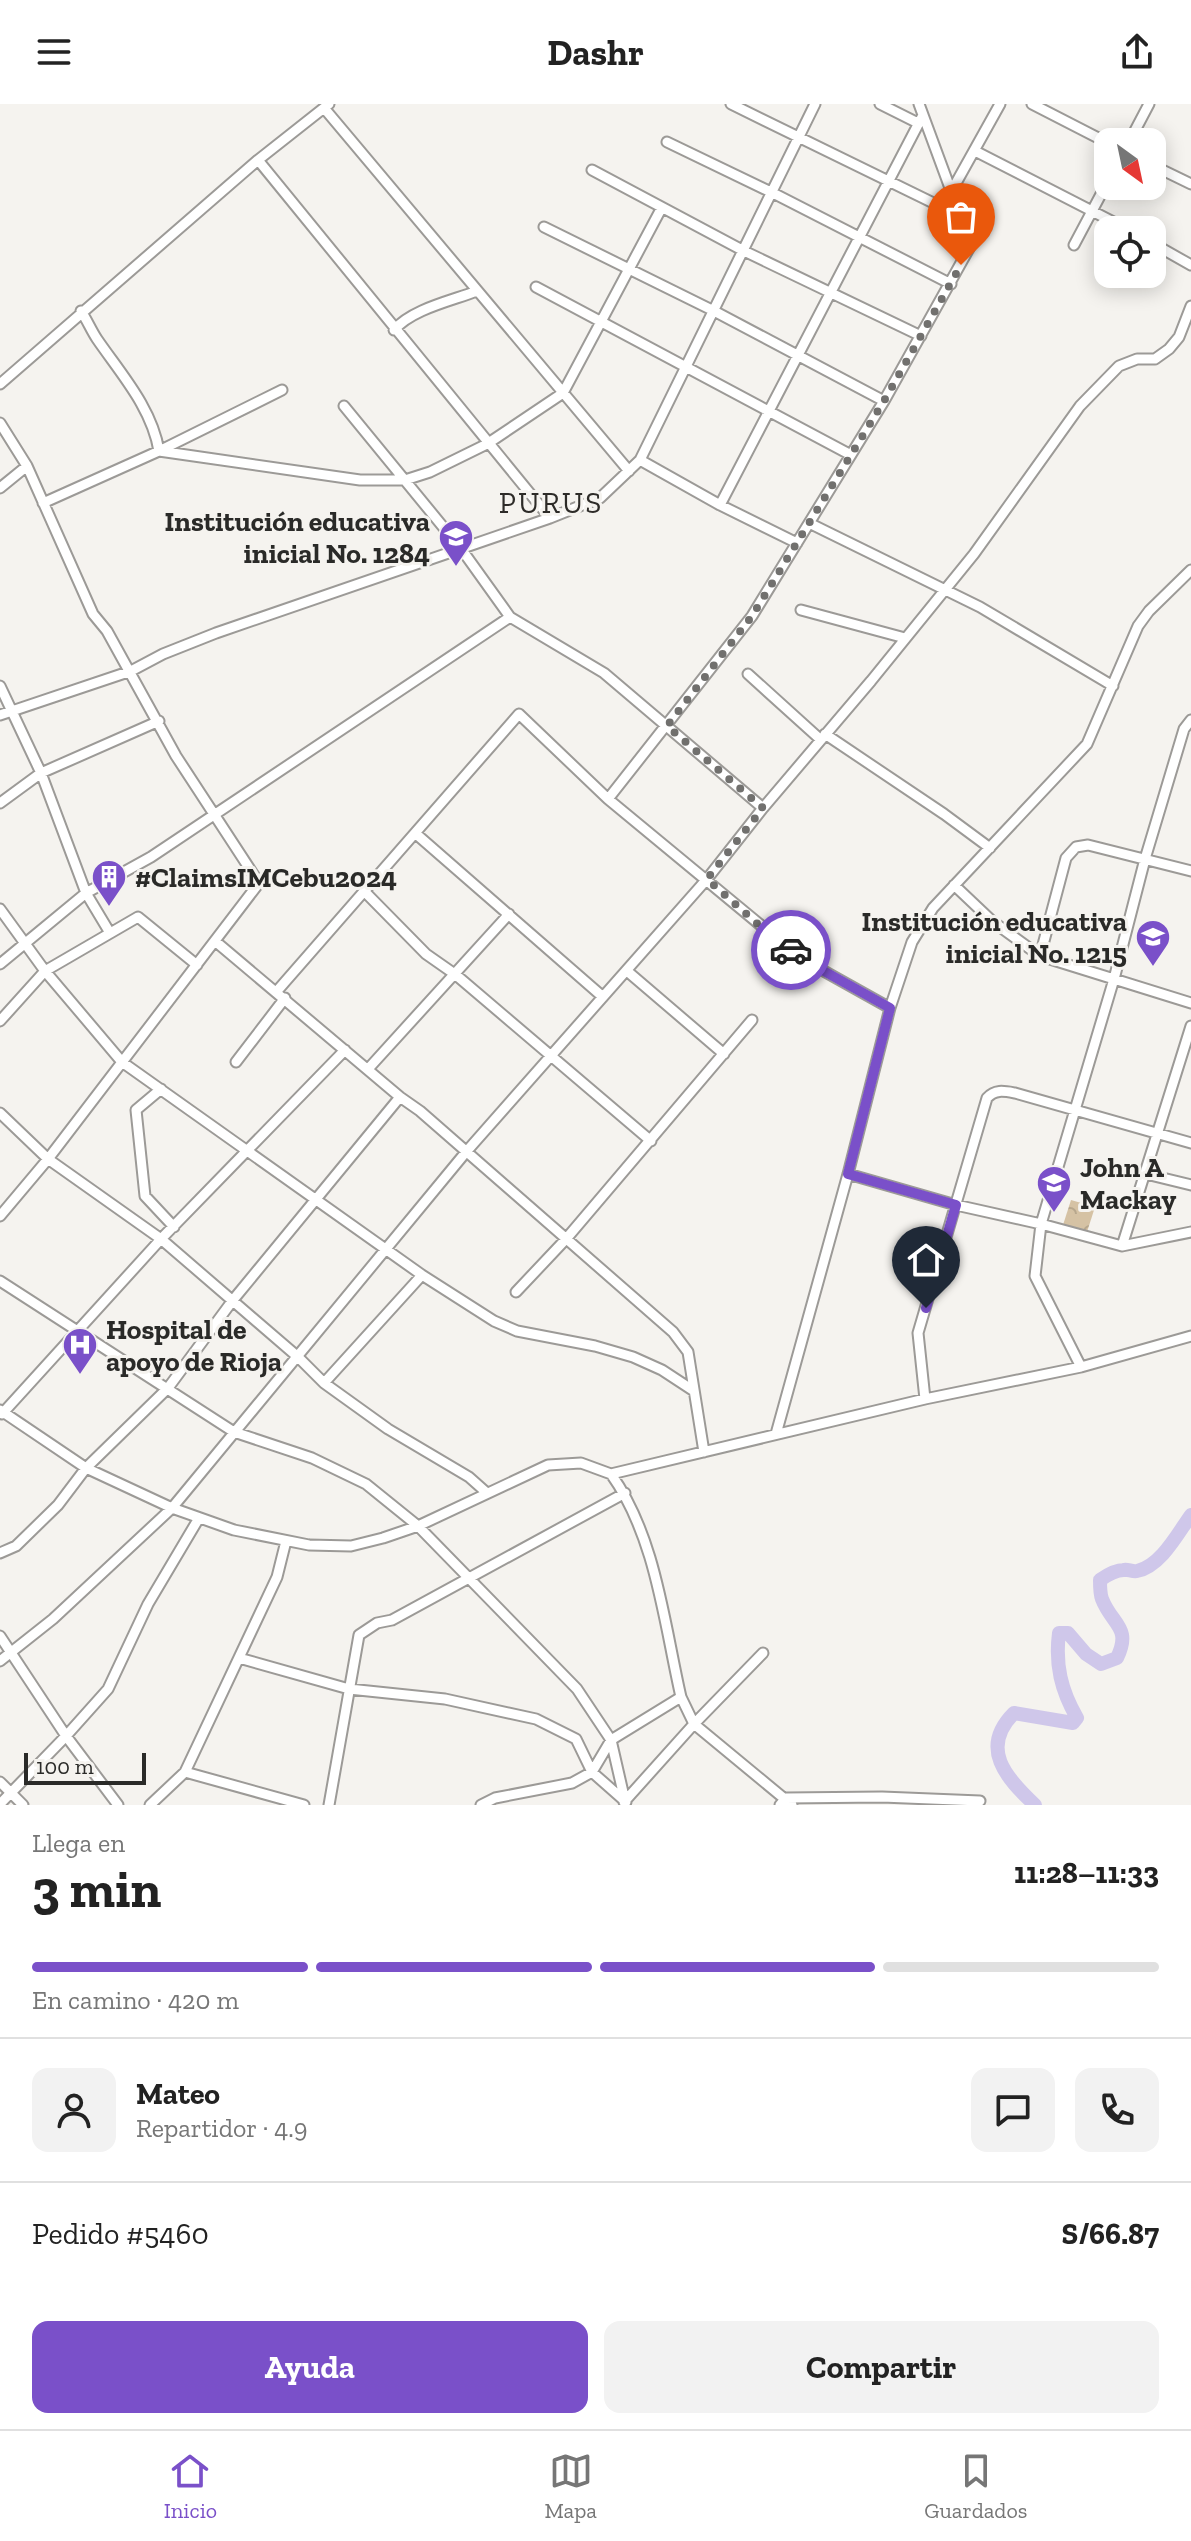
<!DOCTYPE html>
<html lang="es">
<head>
<meta charset="utf-8">
<style>
	body { margin:0; font-family:"Zilla Slab",serif; background:#f2f2f2; color:#222; height:100vh; display:flex; flex-direction:column; font-size:30px; white-space:nowrap }
	* { box-sizing:border-box; margin:0 }
	p { font-size:26px; color:#767676 }
	.icon { flex:none; width:44px; height:44px; fill:none; stroke:currentColor; stroke-width:2; stroke-linecap:round; stroke-linejoin:round }
	.map { position:relative; height:1701px; overflow:hidden }
	.drawer { display:flex; flex-direction:column; background:#fff; flex:1 }
	.drawer>* { flex:none }
	.needle { width:52px; rotate:147deg }
	.fabs { position:absolute; left:1094px; top:24px; display:grid; gap:16px }
	.fabs a { display:grid; place-items:center; width:72px; height:72px; border-radius:16px; background:#fff; box-shadow:0 4px 20px #0003; font-size:40px }
	.scale { position:absolute; left:24px; bottom:20px; width:122px; box-sizing:border-box; padding-left:8px; border:4px solid #2a2a28; border-top:0; font-size:22px; line-height:28px; white-space:nowrap; color:#2a2a28; -webkit-text-stroke:6px #f5f3ef; paint-order:stroke }
	.pin { position:absolute; display:grid; place-items:center; width:68px; height:68px; color:#fff; margin:-82px -34px; border-radius:50% 50% 50% 0; rotate:-45deg; box-shadow:0 0 8px #0007 }
	.pin .icon { rotate:45deg }
	.courier { position:absolute; display:grid; place-items:center; width:80px; height:80px; margin:-40px; border:6px solid #7a50c9; border-radius:50%; background:#fff; color:#222; box-shadow:0 2px 10px #0007 }
	.summary em { font-style:normal; font-weight:700 }
	.summary div { display:flex; flex-direction:column-reverse }
	.summary { display:flex; align-items:center; justify-content:space-between; height:136px; padding:0 32px }
	h1 { font-size:52px; font-weight:700; line-height:60px }
	.bar { display:grid; grid-template-columns:repeat(4,1fr); gap:12px 8px; align-content:center; height:96px; padding:0 32px }
	.bar i { height:10px; border-radius:6px; background:#e0e0e0 }
	.bar .active { background:#7a50c9 }
	.bar p { grid-column:span 4 }
	.line { display:flex; align-items:center; gap:20px; padding:0 32px; border-top:2px solid #e0e0e0 }
	.line div { flex:1 }
	.round { display:grid; place-items:center; flex:none; width:84px; height:84px; border-radius:16px; background:#f2f2f2 }
	.cta { display:flex; gap:16px; margin-top:auto; padding:16px 32px }
	.cta a { flex:1; height:92px; border-radius:16px; background:#7a50c9; color:#fff; font-size:32px; font-weight:700; line-height:92px; text-align:center }
	.cta a+a { background:#f2f2f2; color:#222 }
	header { display:flex; justify-content:space-between; align-items:center; height:104px; padding:0 32px; background:#fff; font-size:36px; font-weight:700 }
	.tabs { display:flex; justify-content:space-around; align-items:center; height:112px; border-top:2px solid #e0e0e0; background:#fff; font-size:22px; color:#767676 }
	.tabs a { display:grid; justify-items:center; gap:4px }
	.tabs .active { color:#7a50c9 }
	.map>svg:first-child { display:block }
	.park { fill:url(#park-crowns) }
	.lines { fill:none; stroke-linecap:round; stroke-linejoin:round }
	.river { stroke:#cfc7ea; stroke-width:14 }
	.minor-casing { stroke:#9c9a97; stroke-width:13 }
	.minor { stroke:#fff; stroke-width:9 }
	.done { stroke:#71706e; stroke-width:8; stroke-dasharray:0 14.4 }
	.route { stroke:#7a50c9; stroke-width:10 }
	.labels { text-anchor:middle; stroke-width:6; stroke-linejoin:round; paint-order:stroke }
	.poi-label { font-size:28px; font-weight:bold; fill:#2a2a28; stroke:#f5f3ef; text-anchor:start }
	.neighbourhood-label { font-size:30px; letter-spacing:2px; fill:#2d2b28; stroke:#f5f3ef }
</style>
</head>
<body>
<header><svg class="icon" aria-label="menu" viewBox="0 0 24 24"><path d="M4 6h16M4 12h16M4 18h16"/></svg>Dashr<svg class="icon" aria-label="share" viewBox="0 0 24 24"><path d="M12 15V3M7 8l5-5 5 5M5 13v7h14v-7"/></svg></header>
<div class="map">
<svg width="1191" height="1701" viewBox="0 0 1191 1701">
	<defs>
		<pattern id="park-crowns" width="20" height="18" patternUnits="userSpaceOnUse" patternTransform="scale(2)"><rect width="20" height="18" fill="#d5c2a4"/><path d="M2 6a3 3 0 1 1 6 0M12 15a3 3 0 1 1 6 0" fill="none" stroke="#b7a78d"/></pattern>
	</defs>
	<rect width="100%" height="100%" fill="#f5f3ef"/>
	<path class="park" d="M 1071,1096 L 1095,1103 L 1087,1128 L 1063,1121 Z"/>
	<g class="lines">
		<path class="river" d="M 1035,1701 C 1006,1674 979,1644 1014,1609 L 1073,1619 L 1077,1614 C 1061,1586 1055,1561 1059,1529 L 1068,1529 L 1086,1550 L 1101,1560 L 1117,1554 C 1132,1523 1112,1521 1102,1495 C 1100,1490 1100,1482 1100,1476 C 1107,1471 1115,1466 1124,1466 C 1127,1465 1133,1468 1137,1467 C 1161,1462 1178,1429 1191,1411"/>
		<defs>
			<path id="minor" d="M 731,0 L 960,112
				M 880,0 L 918,19
				M 1032,0 L 1108,39
				M 324,4 L 629,367
				M 667,38 L 773,89 L 951,180
				M 1129,38 L 1149,0
				M 975,47 L 1129,126
				M 258,56 L 550,414
				M 1152,61 L 1191,80
				M 592,66 L 744,147 L 921,232
				M 951,88 L 1000,0
				M 544,123 L 714,207 L 884,297
				M 1152,139 L 1191,161
				M 1074,141 L 1108,77
				M 536,183 L 851,351
				M 81,207 C 87,216 91,226 97,235 C 121,270 152,304 159,347 L 282,286
				M 394,226 C 412,205 451,197 477,187
				M 0,280 L 258,56 L 329,0
				M 344,302 L 462,446 L 510,513 L 604,569 L 763,704
				M 0,319 L 27,362 L 93,510 L 107,527 L 176,652 L 259,779 L 48,1055 L 0,1112
				M 640,356 L 720,401 L 797,439
				M 0,384 L 27,362
				M 43,399 L 159,347 L 360,376 L 405,376 L 430,368 L 487,340 L 563,289 L 661,105
				M 720,401 L 923,11
				M 809,419 L 980,503 L 1113,582
				M 801,506 L 905,534
				M 748,570 L 821,636
				M 0,582 L 41,669 L 86,789 L 110,829
				M 0,611 L 131,567 L 163,550 L 216,529 L 550,414 L 600,394 L 640,356 L 815,0
				M 825,630 L 944,710 L 990,744
				M 0,699 L 41,669 L 159,617
				M 415,729 L 603,893
				M 954,781 L 992,817 L 1040,852 L 1191,899
				M 364,787 L 426,850 L 456,871 L 651,1037
				M 0,805 L 45,867 L 122,958 L 422,1171 L 494,1217 L 517,1227 L 595,1242 L 633,1253 L 662,1266 L 694,1287
				M 215,837 L 400,993 L 420,1007 L 673,1228 L 688,1248 L 704,1348
				M 1040,852 L 1066,754 L 1076,743 L 1088,741 L 1191,767
				M 0,860 L 86,789 L 151,753 L 510,513
				M 627,867 L 724,950
				M 277,887 L 519,610 L 608,695
				M 890,904 L 813,861 L 781,838 L 608,695 L 752,512 L 884,297 L 971,141 L 919,0
				M 0,917 L 45,867 L 138,813 L 197,861
				M 236,958 L 285,894
				M 368,965 L 509,810
				M 161,985 L 136,1006 L 145,1092 L 174,1123
				M 0,1009 L 48,1055 L 161,1135 L 298,1253 L 324,1279 L 388,1325 L 469,1373 L 487,1389
				M 848,1070 L 956,1101 L 1041,1120 L 1122,1142 L 1191,922
				M 1146,1070 L 1191,1081
				M 1122,1142 L 1191,1128
				M 0,1177 L 234,1328 L 312,1354 L 366,1380 L 418,1422 L 577,1585 L 611,1636 L 625,1697
				M 516,1188 L 566,1135 L 752,916
				M 1081,1263 L 1035,1172 L 1041,1120 L 1114,875 L 1145,755 L 1184,625 L 1191,616
				M 324,1279 L 422,1171
				M 925,1295 L 918,1229 L 987,994 C 995,985 1004,987 1015,989 L 1191,1039
				M 0,1306 L 86,1364 L 172,1404 L 234,1426 L 309,1441 L 351,1442 L 383,1434 L 418,1422 L 548,1361 L 581,1359 L 611,1370 L 925,1295 L 1081,1263 L 1191,1232
				M 2,1310 L 161,1135 L 345,946
				M 776,1330 L 848,1070 L 890,904 L 912,838 L 933,804 L 1087,640 L 1138,522 L 1149,507 L 1191,466
				M 0,1449 L 16,1442 L 58,1401 L 86,1364 L 168,1284 L 233,1196 L 400,993
				M 0,1532 L 66,1632 L 118,1701
				M 239,1554 L 349,1585 L 445,1595 L 536,1615 L 576,1635 L 592,1668 L 626,1698
				M 0,1557 L 53,1515 L 172,1404 L 466,1048 L 707,775 L 763,704 L 871,577 L 974,450 L 1080,302 L 1119,262 L 1137,255 L 1155,255 L 1169,245 L 1179,233 L 1191,202
				M 681,1593 L 694,1620 L 792,1701
				M 185,1668 L 304,1701
				M 0,1678 L 23,1701
				M 624,1698 L 694,1620 L 763,1549
				M 0,1700 L 66,1632 L 108,1585 L 148,1500 L 199,1414
				M 150,1701 L 185,1668 L 277,1473 L 286,1437
				M 329,1701 L 359,1531 L 377,1519 L 392,1516 L 625,1389
				M 481,1701 L 495,1694 L 572,1679 L 592,1668 L 611,1636 L 681,1593 C 664,1519 656,1433 611,1370
				M 780,1701 L 786,1694 L 882,1693 L 980,1697"/>
		</defs>
		<use href="#minor" class="minor-casing"/>
		<use href="#minor" class="minor"/>
	</g>
	<g class="lines">
		<path class="done" d="M 791,846 L 761,823 L 707,775 L 763,704 L 667,622 L 752,512 L 884,297 L 961,161"/>
		<path class="route" d="M 791,846 L 813,861 L 890,904 L 848,1070 L 956,1101 L 926,1204"/>
	</g>
	<defs>
		<symbol id="school-pin" viewBox="-11 -11 22 30"><path d="M0 17L-7.5 6A9.5 9.5 0 1 1 7.5 6Z" fill="#7a50c9" stroke="#f5f3ef"/><path d="M0-5L7-2L0 1L-7-2ZM-4 1L0 2.5L4 1V4Q0 6-4 4Z" fill="#fff"/></symbol>
		<symbol id="building-pin" viewBox="-11 -11 22 30"><path d="M0 17L-7.5 6A9.5 9.5 0 1 1 7.5 6Z" fill="#7a50c9" stroke="#f5f3ef"/><path d="M-4-6H4V6H1V3H-1V6H-4ZM-2.5-4.3h1.7v1.8h-1.7ZM.8-4.3h1.7v1.8H.8ZM-2.5-1h1.7V.8h-1.7ZM.8-1h1.7V.8H.8Z" fill="#fff"/></symbol>
		<symbol id="hospital-pin" viewBox="-11 -11 22 30"><path d="M0 17L-7.5 6A9.5 9.5 0 1 1 7.5 6Z" fill="#7a50c9" stroke="#f5f3ef"/><path d="M-5-5h3v3.5h4V-5h3V5h-3V1.5h-4V5h-3Z" fill="#fff"/></symbol>
	</defs>
	<g fill-rule="evenodd">
		<use href="#school-pin" x="436" y="413" width="40" height="54"/>
		<use href="#building-pin" x="89" y="753" width="40" height="54"/>
		<use href="#school-pin" x="1133" y="813" width="40" height="54"/>
		<use href="#school-pin" x="1034" y="1059" width="40" height="54"/>
		<use href="#hospital-pin" x="60" y="1221" width="40" height="54"/>
	</g>
	<g class="labels">
		<g class="poi-label">
			<text x="430" y="427" text-anchor="end">Institución educativa<tspan x="430" dy="32">inicial No. 1284</tspan></text>
			<text x="135" y="783">#ClaimsIMCebu2024</text>
			<text x="1127" y="827" text-anchor="end">Institución educativa<tspan x="1127" dy="32">inicial No. 1215</tspan></text>
			<text x="1080" y="1073">John A<tspan x="1080" dy="32">Mackay</tspan></text>
			<text x="106" y="1235">Hospital de<tspan x="106" dy="32">apoyo de Rioja</tspan></text>
		</g>
		<g class="neighbourhood-label">
			<text x="551" y="409">PURUS</text>
		</g>
	</g>
</svg>
<div class="fabs">
<a><svg class="needle" viewBox="-14 -14 28 28"><path d="M0-13l5 13h-10z" fill="#e53935"/><path d="M0 13l5-13h-10z" fill="#767676"/></svg></a>
<a><svg class="icon" aria-label="locate" viewBox="0 0 24 24"><circle cx="12" cy="12" r="6"/><path d="M12 2v4M12 18v4M2 12h4M18 12h4"/></svg></a>
</div>
<div class="scale">100 m</div>
<div class="pin" style="left:961px;top:161px;background:#ea580c"><svg class="icon" aria-label="bag" viewBox="0 0 24 24"><path d="M5 8h14l-1 12H6zM9 8a3 3 0 0 1 6 0"/></svg></div>
<div class="pin" style="left:926px;top:1204px;background:#1f2937"><svg class="icon" aria-label="home" viewBox="0 0 24 24"><path d="M3 11l9-7 9 7M6 9v11h12V9"/></svg></div>
<div class="courier" style="left:791px;top:846px"><svg class="icon" aria-label="car" viewBox="0 0 24 24"><path d="M5 17H2v-5l4-1 3-4h7l3 4 3 1v5h-3M9 17h6M6 11h13"/><circle cx="7" cy="17" r="2"/><circle cx="17" cy="17" r="2"/></svg></div>
</div>
<section class="drawer">
<div class="summary"><div><h1>3 min</h1><p>Llega en</p></div><em>11:28–11:33</em></div>
<div class="bar"><i class="active"></i><i class="active"></i><i class="active"></i><i></i><p>En camino · 420 m</p></div>
<div class="line" style="height:144px"><a class="round"><svg class="icon" aria-label="person" viewBox="0 0 24 24"><circle cx="12" cy="8" r="4"/><path d="M4 21q1-7 8-7t8 7"/></svg></a><div><b>Mateo</b><p>Repartidor · 4.9</p></div><a class="round"><svg class="icon" aria-label="chat" viewBox="0 0 24 24"><path d="M4 5h16v11H9l-5 4z"/></svg></a><a class="round"><svg class="icon" aria-label="phone" viewBox="0 0 24 24"><path d="M5 4h4l2 5-3 2q2 4 5 5l2-3 5 2v4C11 20 4 13 5 4z"/></svg></a></div>
<div class="line" style="height:104px"><div>Pedido #5460</div><b>S/66.87</b></div>
<div class="cta"><a>Ayuda</a><a>Compartir</a></div>
</section>
<nav class="tabs">
<a class="active"><svg class="icon" aria-label="home" viewBox="0 0 24 24"><path d="M3 11l9-7 9 7M6 9v11h12V9"/></svg>Inicio</a>
<a><svg class="icon" aria-label="map" viewBox="0 0 24 24"><path d="M3 6l6-2 6 2 6-2v14l-6 2-6-2-6 2zM9 4v14M15 6v14"/></svg>Mapa</a>
<a><svg class="icon" aria-label="saved" viewBox="0 0 24 24"><path d="M7 4h10v16l-5-4-5 4z"/></svg>Guardados</a>
</nav>
</body>
</html>
